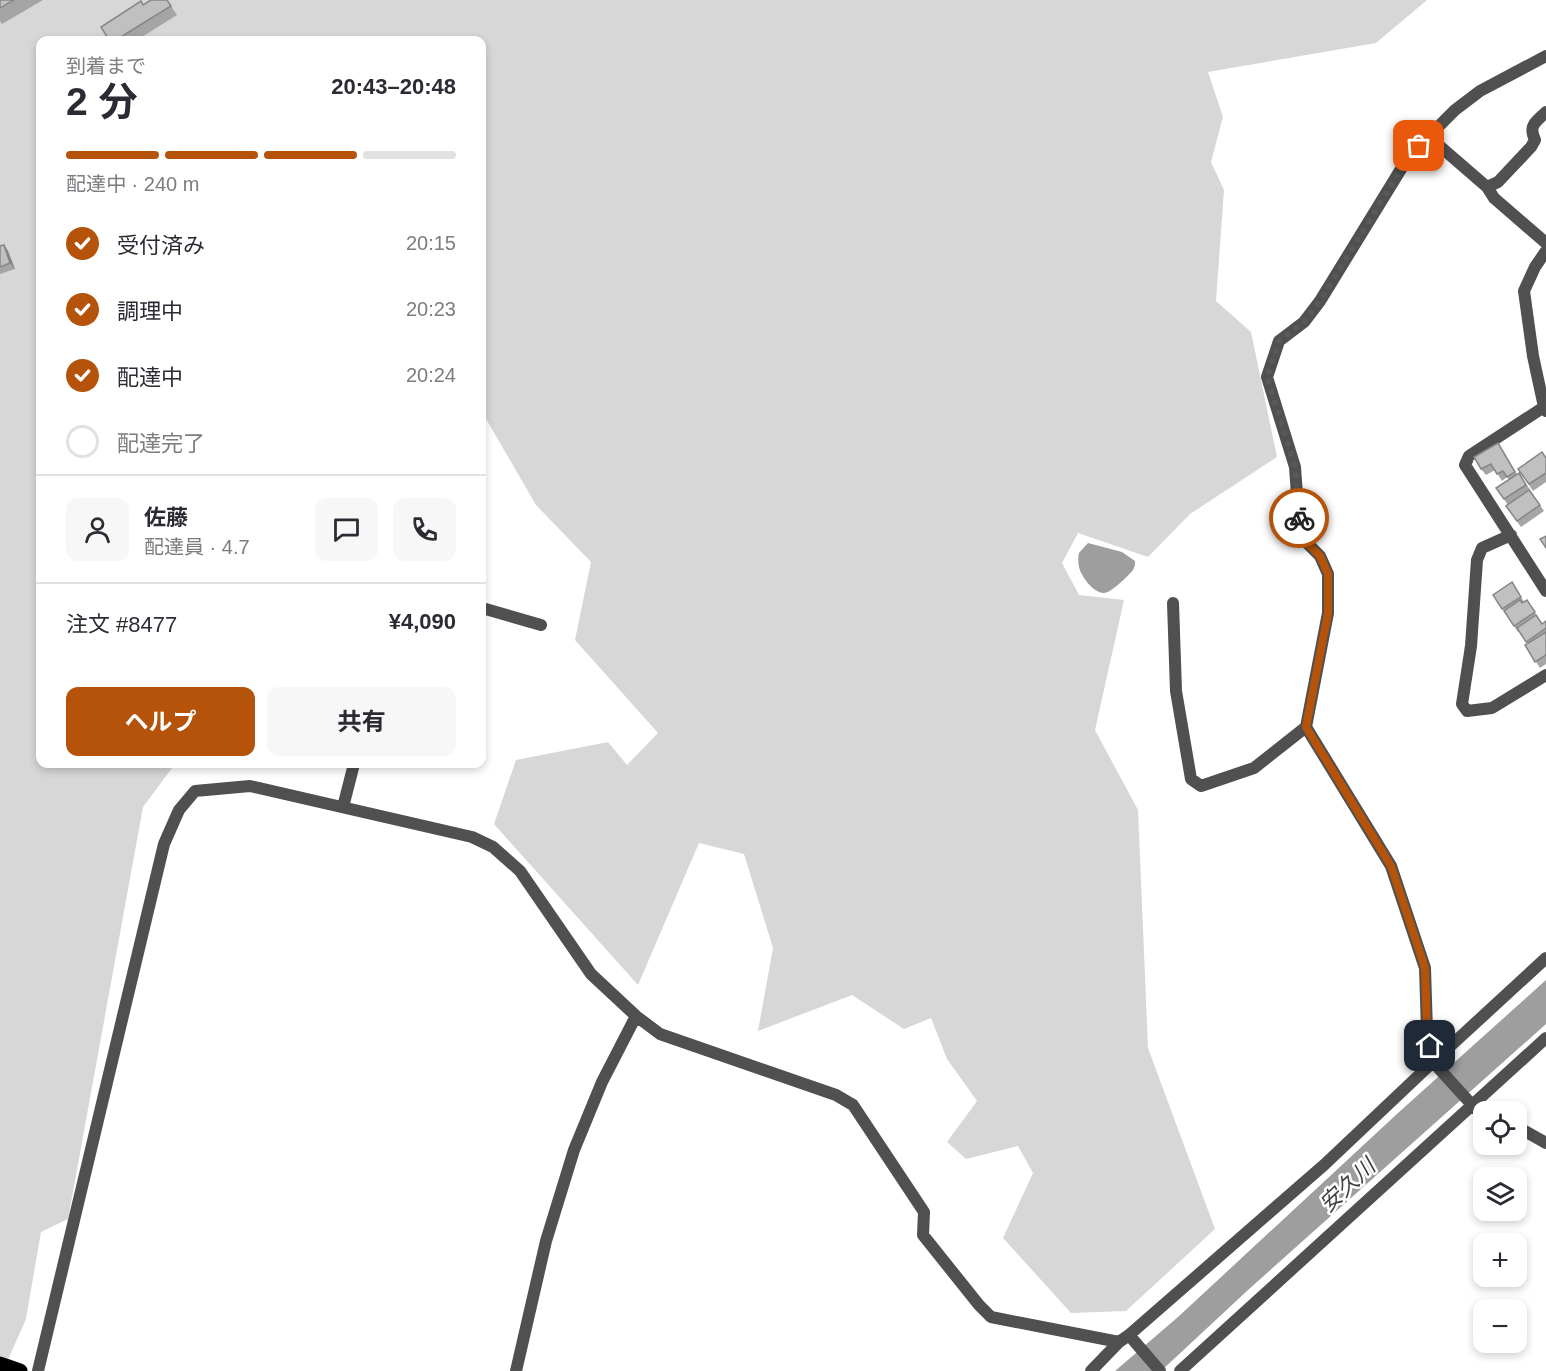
<!DOCTYPE html>
<html lang="ja">
<head>
<meta charset="utf-8">
<style>
	body { margin:0; font-family:Helvetica,"Noto Sans JP",sans-serif; background:#f7f7f7; color:#2b2b33; height:100vh; display:flex; flex-direction:column; font-size:22px; white-space:nowrap }
	* { box-sizing:border-box; margin:0 }
	p { font-size:20px; color:#7c7c81 }
	.icon { flex:none; width:33px; height:33px; fill:none; stroke:currentColor; stroke-width:2; stroke-linecap:round; stroke-linejoin:round }
	.map { position:relative; flex:1; overflow:hidden }
	.details { position:absolute; left:36px; top:36px; width:450px; height:732px; display:flex; flex-direction:column; background:#fff; border-radius:12px; box-shadow:0 3px 9px #0003 }
	.details>* { flex:none }
	.buttons { position:absolute; left:1473px; top:1101px; display:grid; gap:12px }
	.buttons a { display:grid; place-items:center; width:54px; height:54px; border-radius:12px; background:#fff; box-shadow:0 3px 9px #0003; font-size:30px }
	.pin { position:absolute; display:grid; place-items:center; width:51px; height:51px; color:#fff; margin:-26px; border-radius:12px; box-shadow:0 3px 9px #0006 }
	.courier { position:absolute; display:grid; place-items:center; width:60px; height:60px; margin:-30px; border:4px solid #b45309; border-radius:50%; background:#fff; color:#222; box-shadow:0 2px 8px #0007 }
	.summary em { font-style:normal; font-weight:700 }
	.summary div { display:flex; flex-direction:column-reverse }
	.summary { display:flex; align-items:center; justify-content:space-between; height:102px; padding:0 30px }
	h1 { font-size:39px; font-weight:700; line-height:45px }
	.bar { display:grid; grid-template-columns:repeat(4,1fr); gap:9px 6px; align-content:center; height:72px; padding:0 30px }
	.bar i { height:8px; border-radius:4px; background:#e1e1e2 }
	.bar .active { background:#b45309 }
	.bar p { grid-column:span 4 }
	.line { display:flex; align-items:center; gap:15px; padding:0 30px; border-top:2px solid #e1e1e2 }
	.line div { flex:1 }
	.round { display:grid; place-items:center; flex:none; width:63px; height:63px; border-radius:12px; background:#f7f7f7 }
	ol { padding:0 30px; list-style:none }
	li { display:flex; align-items:center; gap:18px; height:66px }
	li p { margin-inline-start:auto }
	li .icon { padding:6px; border-radius:50%; background:#b45309; color:#fff; stroke-width:4 }
	li:last-child { color:#7c7c81 }
	li i { width:33px; height:33px; border:3px solid #e1e1e2; border-radius:50% }
	.button { display:flex; gap:12px; margin-top:auto; padding:12px 30px }
	.button a { flex:1; height:69px; border-radius:12px; background:#b45309; color:#fff; font-size:24px; font-weight:700; line-height:69px; text-align:center }
	.button a+a { background:#f7f7f7; color:#2b2b33 }
	.map>svg:first-child { display:block }
	.green { fill:#d7d7d7 }
	.water { fill:#9e9e9e }
	.lines { fill:none; stroke-linecap:round; stroke-linejoin:round }
	.primary-casing { stroke:#dbdbdb; stroke-width:16 }
	.minor { stroke:#505050; stroke-width:12 }
	.primary { stroke:#000; stroke-width:15 }
	.wall { fill:#a5a5a5 }
	.shaded-wall { fill:#868686 }
	.building { fill:#c0c0c0; stroke:#868686; stroke-width:1.5 }
	.done { stroke:#595959; stroke-width:6; stroke-dasharray:0 10.8 }
	.route { stroke:#b45309; stroke-width:8 }
	.labels { text-anchor:middle; stroke-width:5; stroke-linejoin:round; paint-order:stroke }
	.water-label { font-size:22px; font-style:italic; fill:#3f3f3f; stroke:#fff }
</style>
</head>
<body>
<div class="map">
<svg width="1546" height="1371" viewBox="0 0 1546 1371">
	<rect width="100%" height="100%" fill="#fff"/>
	<path class="green" d="M 0,0 L 1427,0 L 1376,43 L 1208,72 L 1223,117 L 1211,162 L 1224,190 L 1216,301 L 1251,332 L 1277,457 L 1190,514 L 1148,557 L 1078,533 L 1062,563 L 1079,595 L 1124,600 L 1095,730 L 1138,810 L 1148,1048 L 1215,1229 L 1126,1311 L 1071,1313 L 1003,1238 L 1033,1173 L 1018,1146 L 966,1159 L 947,1142 L 977,1101 L 947,1059 L 931,1018 L 904,1029 L 852,995 L 758,1031 L 773,948 L 744,854 L 699,843 L 638,985 L 494,824 L 516,760 L 608,742 L 627,765 L 658,733 L 575,640 L 591,562 L 536,505 L 482,412 L 482,40 L 40,40 L 40,764 L 175,764 L 143,807 L 68,1219 L 41,1232 L 26,1319 L 3,1371 L 0,1371 Z"/>
	<path class="water" d="M 1088,543 L 1122,552 L 1135,561 C 1135,565 1135,566 1133,570 C 1128,576 1111,593 1104,593 C 1093,593 1081,576 1079,567 C 1078,562 1078,557 1079,553 Z
		M 1546,980 L 1546,1024 L 1248,1290 L 1161,1371 L 1115,1371 L 1178,1317 L 1398,1113 Z"/>
	<g class="lines">
		<defs>
			<path id="primary" d="M 0,1364 L 20,1371"/>
		</defs>
		<use href="#primary" class="primary-casing"/>
		<path class="minor" d="M 1428,136 L 1487,187 L 1494,198 L 1546,243
			M 1487,187 L 1498,182 L 1531,147 L 1535,140 C 1528,125 1536,122 1546,112
			M 1546,251 L 1535,267 L 1524,291 L 1533,356 L 1544,407 L 1546,411
			M 1544,407 L 1469,456 L 1465,465 L 1546,591
			M 1511,535 L 1482,548 L 1477,560 L 1471,646 L 1462,704 L 1467,711 L 1492,708 L 1546,675
			M 1173,603 L 1176,691 L 1191,779 L 1201,786 L 1254,768 L 1306,727 L 1391,866 L 1425,968 L 1427,1031 L 1433,1062 L 1473,1106 L 1484,1115
			M 482,608 L 541,625
			M 1306,727 L 1328,613 L 1328,574 L 1320,556 L 1300,536 L 1295,467 L 1267,377 L 1279,341 L 1304,322 L 1320,301 L 1409,156 L 1455,110 L 1480,91 L 1546,56
			M 343,807 L 354,764
			M 1516,1126 L 1546,1143
			M 1129,1335 L 1160,1371
			M 38,1371 L 164,844 L 179,810 L 195,791 L 250,786 L 472,837 L 493,847 L 520,871 L 591,974 L 636,1016 L 660,1034 L 836,1095 L 853,1105 L 924,1212 L 923,1235 L 979,1305 L 991,1317 L 1119,1342
			M 516,1371 L 546,1241 L 574,1150 L 602,1082 L 636,1016
			M 1091,1371 L 1119,1342 L 1129,1335 L 1324,1165 L 1433,1062 L 1546,958
			M 1180,1371 L 1546,1038"/>
		<use href="#primary" class="primary"/>
	</g>
	<path class="wall" d="M 0,0 L 43,0 L 2,24 L 0,21 Z
		M 167,0 L 177,15 L 137,40 L 109,40 L 143,5 Z
		M 4,245 L 8,251 L 15,269 L 0,274 L 0,246 Z
		M 1498,443 L 1517,474 L 1519,473 L 1544,511 L 1521,527 L 1506,506 L 1508,505 L 1496,488 L 1509,480 L 1507,477 L 1502,481 L 1495,470 L 1486,475 L 1481,469 Z
		M 1546,458 L 1546,482 L 1533,491 L 1518,469 Z
		M 1512,582 L 1524,602 L 1527,600 L 1542,624 L 1546,622 L 1546,664 L 1540,668 L 1525,645 L 1528,644 L 1519,631 L 1518,632 L 1493,595 Z"/>
	<path class="shaded-wall" d="M 4,245 L 8,251 L 15,269 L 10,263 Z"/>
	<path class="building" d="M 0,0 L 14,0 L 0,8 Z
		M 151,0 L 167,0 L 171,6 L 116,40 L 109,40 L 101,27 L 141,1 L 143,5 Z
		M 4,245 L 10,263 L 0,267 L 0,246 Z
		M 1498,443 L 1515,472 L 1507,477 L 1503,471 L 1497,474 L 1491,464 L 1481,469 L 1474,457 Z
		M 1542,452 L 1546,458 L 1546,473 L 1529,484 L 1518,469 Z
		M 1519,473 L 1526,485 L 1504,499 L 1496,488 Z
		M 1529,490 L 1540,505 L 1517,521 L 1506,506 Z
		M 1546,536 L 1546,548 L 1540,539 Z
		M 1512,582 L 1521,597 L 1502,609 L 1493,595 Z
		M 1520,600 L 1522,603 L 1527,600 L 1535,612 L 1514,626 L 1504,611 Z
		M 1536,615 L 1542,624 L 1546,621 L 1546,628 L 1526,642 L 1517,628 Z
		M 1546,632 L 1546,655 L 1535,662 L 1525,645 Z"/>
	<g class="lines">
		<path class="done" d="M 1299,518 L 1295,467 L 1267,377 L 1279,341 L 1304,322 L 1320,301 L 1409,156 L 1419,146"/>
		<path class="route" d="M 1299,518 L 1300,536 L 1320,556 L 1328,574 L 1328,613 L 1306,727 L 1391,866 L 1425,968 L 1427,1031 L 1430,1046"/>
	</g>
	<g class="labels">
		<g class="water-label">
			<text transform="translate(1347 1185) rotate(-43)" y="8">安久川</text>
		</g>
	</g>
</svg>
<div class="buttons">
<a><svg class="icon" aria-label="locate" viewBox="0 0 24 24"><circle cx="12" cy="12" r="6"/><path d="M12 2v4M12 18v4M2 12h4M18 12h4"/></svg></a>
<a><svg class="icon" aria-label="layers" viewBox="0 0 24 24"><path d="M12 4l9 5-9 5-9-5zM3 14l9 5 9-5"/></svg></a>
<a>+</a>
<a>−</a>
</div>
<div class="pin" style="left:1419px;top:146px;background:#ea580c"><svg class="icon" aria-label="bag" viewBox="0 0 24 24"><path d="M5 8h14l-1 12H6zM9 8a3 3 0 0 1 6 0"/></svg></div>
<div class="pin" style="left:1430px;top:1046px;background:#1f2937"><svg class="icon" aria-label="home" viewBox="0 0 24 24"><path d="M3 11l9-7 9 7M6 9v11h12V9"/></svg></div>
<div class="courier" style="left:1299px;top:518px"><svg class="icon" aria-label="bike" viewBox="0 0 24 24"><circle cx="6" cy="16" r="4"/><circle cx="18" cy="16" r="4"/><path d="M6 16l4-8h5l3 8M10 8l3 8H6M13 5h3"/></svg></div>
<section class="details">
<div class="summary"><div><h1>2 分</h1><p>到着まで</p></div><em>20:43–20:48</em></div>
<div class="bar"><i class="active"></i><i class="active"></i><i class="active"></i><i></i><p>配達中 · 240 m</p></div>
<ol>
<li><svg class="icon" aria-label="check" viewBox="0 0 24 24"><path d="M5 12l5 5 9-10"/></svg>受付済み<p>20:15</p></li>
<li><svg class="icon" aria-label="check" viewBox="0 0 24 24"><path d="M5 12l5 5 9-10"/></svg>調理中<p>20:23</p></li>
<li><svg class="icon" aria-label="check" viewBox="0 0 24 24"><path d="M5 12l5 5 9-10"/></svg>配達中<p>20:24</p></li>
<li><i></i>配達完了</li>
</ol>
<div class="line" style="height:108px"><a class="round"><svg class="icon" aria-label="person" viewBox="0 0 24 24"><circle cx="12" cy="8" r="4"/><path d="M4 21q1-7 8-7t8 7"/></svg></a><div><b>佐藤</b><p>配達員 · 4.7</p></div><a class="round"><svg class="icon" aria-label="chat" viewBox="0 0 24 24"><path d="M4 5h16v11H9l-5 4z"/></svg></a><a class="round"><svg class="icon" aria-label="phone" viewBox="0 0 24 24"><path d="M5 4h4l2 5-3 2q2 4 5 5l2-3 5 2v4C11 20 4 13 5 4z"/></svg></a></div>
<div class="line" style="height:78px"><div>注文 #8477</div><b>¥4,090</b></div>
<div class="button"><a>ヘルプ</a><a>共有</a></div>
</section>
</div>
</body>
</html>
